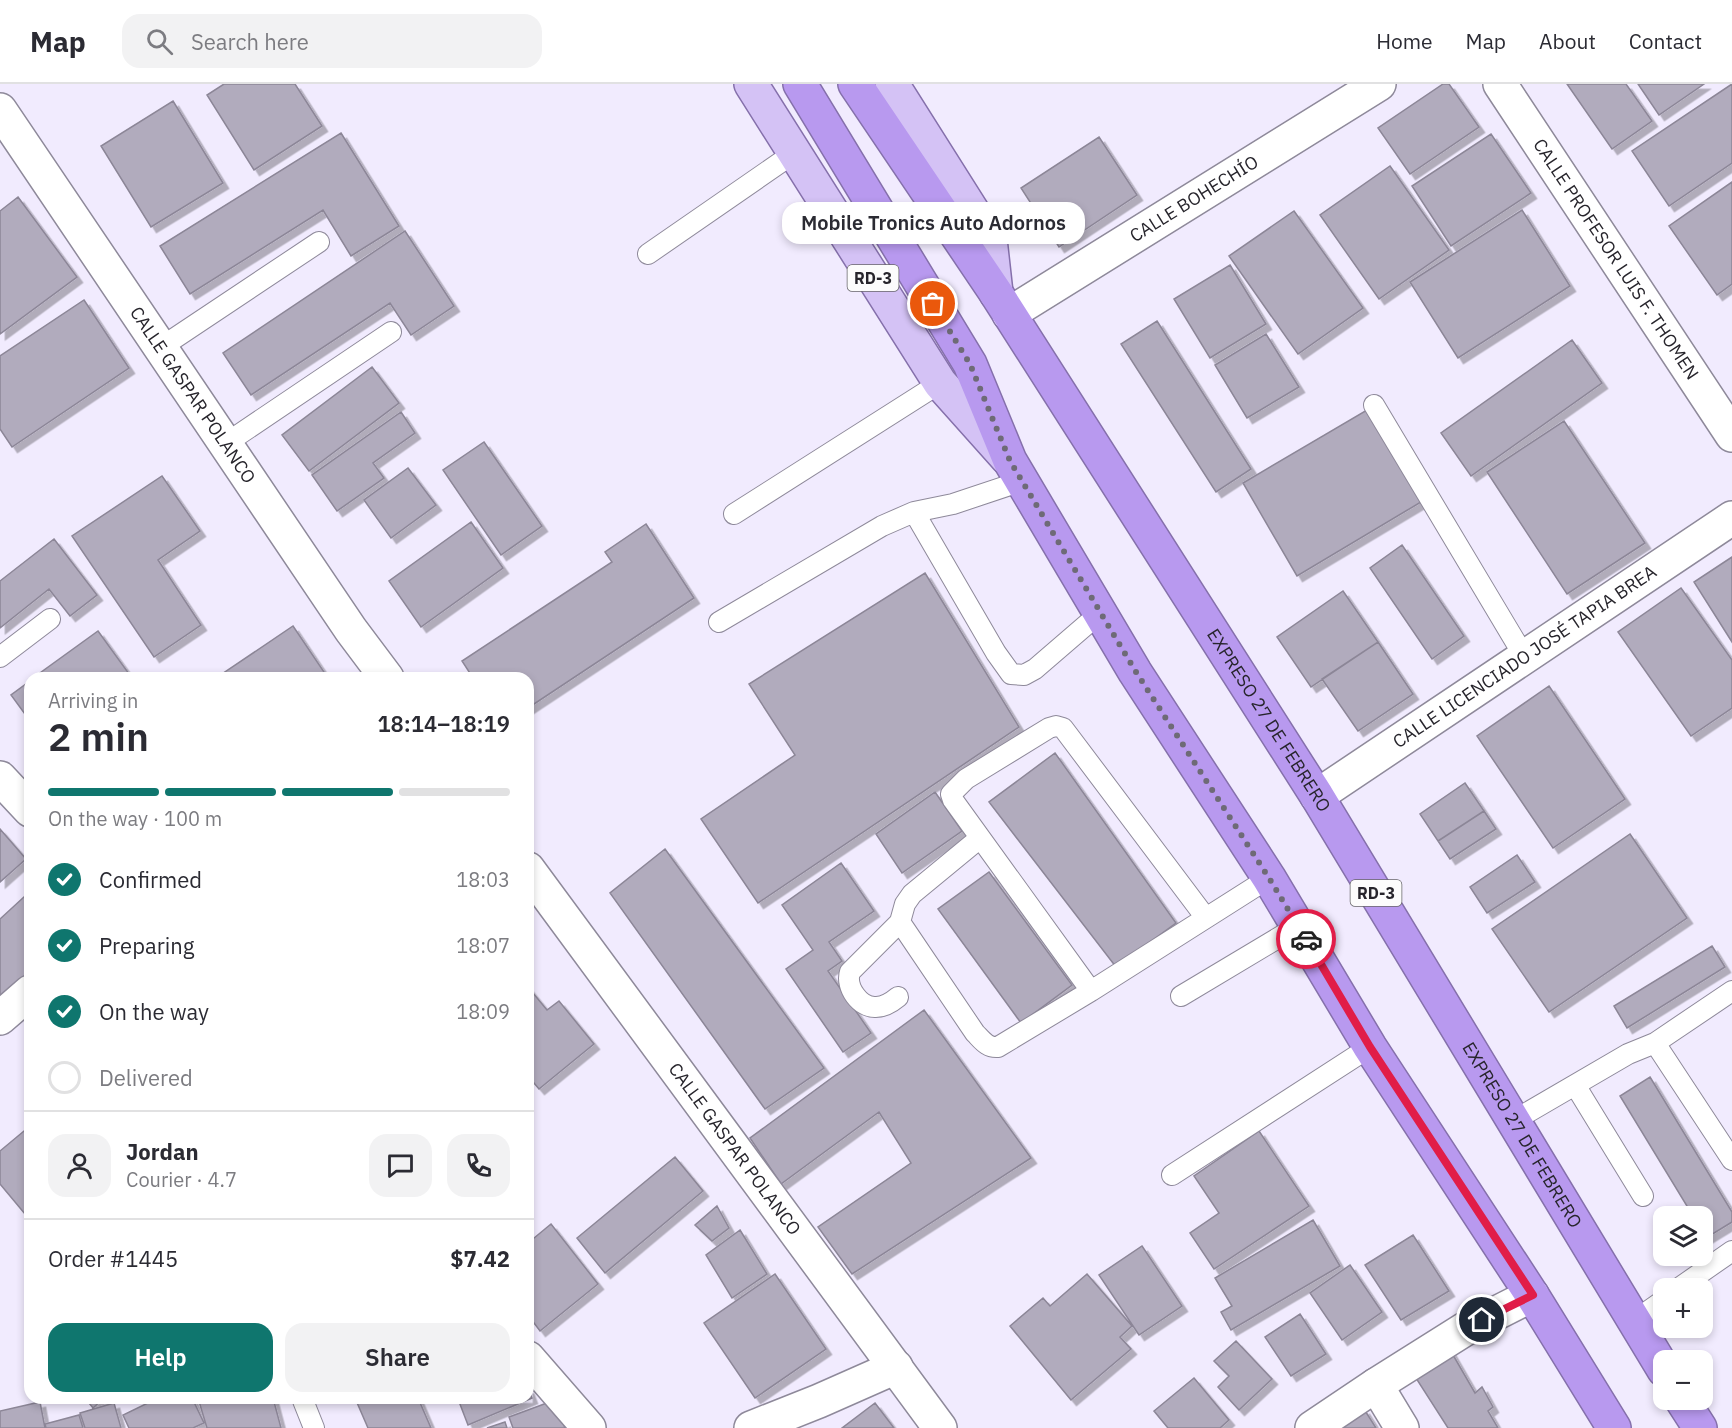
<!DOCTYPE html>
<html lang="en">
<head>
<meta charset="utf-8">
<style>
	body { margin:0; font-family:"IBM Plex Sans",sans-serif; background:#f2f2f3; color:#2b2b33; height:100vh; display:flex; flex-direction:column; font-size:22px; white-space:nowrap }
	* { box-sizing:border-box; margin:0 }
	p { font-size:20px; color:#7c7c81 }
	.icon { flex:none; width:33px; height:33px; fill:none; stroke:currentColor; stroke-width:2; stroke-linecap:round; stroke-linejoin:round }
	.map { position:relative; flex:1; overflow:hidden }
	.panel { position:absolute; left:24px; top:588px; width:510px; height:732px; display:flex; flex-direction:column; background:#fff; border-radius:18px; box-shadow:0 3px 9px #0003 }
	.panel>* { flex:none }
	.buttons { position:absolute; left:1653px; top:1122px; display:grid; gap:12px }
	.buttons a { display:grid; place-items:center; width:60px; height:60px; border-radius:12px; background:#fff; box-shadow:0 3px 9px #0003; font-size:30px }
	.pin { position:absolute; display:grid; place-items:center; width:51px; height:51px; color:#fff; margin:-26px; border:3px solid #fff; border-radius:50%; box-shadow:0 2px 6px #0007 }
	.courier { position:absolute; display:grid; place-items:center; width:60px; height:60px; margin:-30px; border:4px solid #e11d48; border-radius:50%; background:#fff; color:#222; box-shadow:0 2px 8px #0007 }
	.bubble { position:absolute; height:42px; border-radius:18px; background:#fff; box-shadow:0 3px 9px #0003; font-size:20px; font-weight:600; line-height:42px; text-align:center }
	.head em { font-style:normal; font-weight:600 }
	.head div { display:flex; flex-direction:column-reverse }
	.head { display:flex; align-items:center; justify-content:space-between; height:102px; padding:0 24px }
	h1 { font-size:39px; font-weight:600; line-height:45px }
	.bar { display:grid; grid-template-columns:repeat(4,1fr); gap:9px 6px; align-content:center; height:72px; padding:0 24px }
	.bar i { height:8px; border-radius:4px; background:#e1e1e2 }
	.bar .on { background:#0f766e }
	.bar p { grid-column:span 4 }
	.line { display:flex; align-items:center; gap:15px; padding:0 24px; border-top:2px solid #e1e1e2 }
	.line div { flex:1 }
	.round { display:grid; place-items:center; flex:none; width:63px; height:63px; border-radius:18px; background:#f2f2f3 }
	ol { padding:0 24px; list-style:none }
	li { display:flex; align-items:center; gap:18px; height:66px }
	li p { margin-inline-start:auto }
	li .icon { padding:6px; border-radius:50%; background:#0f766e; color:#fff; stroke-width:4 }
	li:last-child { color:#7c7c81 }
	li i { width:33px; height:33px; border:3px solid #e1e1e2; border-radius:50% }
	.button { display:flex; gap:12px; margin-top:auto; padding:12px 24px }
	.button a { flex:1; height:69px; border-radius:18px; background:#0f766e; color:#fff; font-size:24px; font-weight:600; line-height:69px; text-align:center }
	.button a+a { background:#f2f2f3; color:#2b2b33 }
	header { display:flex; align-items:center; gap:36px; box-sizing:border-box; height:84px; padding:0 30px; background:#fff; border-bottom:2px solid #e1e1e2 }
	header strong { font-size:28px }
	nav { display:flex; gap:33px; margin-inline-start:auto; font-size:21px }
	.search { width:420px; height:54px; background:#f2f2f3; display:flex; align-items:center; gap:15px; box-sizing:border-box; padding:0 21px; border-radius:18px; color:#7c7c81; font-size:22px }
	.map>svg:first-child { display:block }
	.building { fill:#b1abbd; stroke:#8c8697; stroke-width:1.5; filter:url(#shadow) }
	.lines { fill:none; stroke-linecap:round; stroke-linejoin:round }
	.lane-casing { stroke:#8e899a; stroke-width:22 }
	.street-casing { stroke:#8e899a; stroke-width:36 }
	.secondary-casing { stroke:#8e899a; stroke-width:36 }
	.primary-casing { stroke:#8570ab; stroke-width:36 }
	.highway-casing { stroke:#8570ab; stroke-width:36 }
	.lane { stroke:#fff; stroke-width:20 }
	.street { stroke:#fff; stroke-width:33 }
	.secondary { stroke:#fff; stroke-width:33 }
	.primary { stroke:#d4c2f5; stroke-width:33 }
	.highway { stroke:#b899ef; stroke-width:33 }
	.done { stroke:#6e6a76; stroke-width:6; stroke-dasharray:0 10.8 }
	.route { stroke:#e11d48; stroke-width:8 }
	.labels { text-anchor:middle; stroke-width:4.5; stroke-linejoin:round; paint-order:stroke }
	.shield { fill:#fcfcfc; stroke:#67666a; stroke-width:1.5 }
	.shield-label { font-size:16px; font-weight:bold; fill:#27252c }
	.street-label { font-size:18px; fill:#27252c; stroke:#fcfcfc }
</style>
</head>
<body>
<header>
<strong>Map</strong>
<div class="search"><svg class="icon" aria-label="search" viewBox="0 0 24 24"><circle cx="10" cy="10" r="6"/><path d="M15 15l6 6"/></svg>Search here</div>
<nav><a>Home</a><a>Map</a><a>About</a><a>Contact</a></nav>
</header>
<div class="map">
<svg width="1732" height="1344" viewBox="0 0 1732 1344">
	<defs>
		<filter id="shadow"><feDropShadow dx="5.5" dy="5.5" stdDeviation="0" flood-color="#0004"/></filter>
	</defs>
	<rect width="100%" height="100%" fill="#f1ebfe"/>
	<path class="building" d="M 224,0 L 295,0 L 322,42 L 254,86 L 207,11 Z
		M 1443,0 L 1449,0 L 1479,43 L 1410,90 L 1378,44 Z
		M 1567,0 L 1626,0 L 1652,37 L 1612,65 Z
		M 1638,0 L 1704,0 L 1659,31 Z
		M 1732,0 L 1732,79 L 1669,122 L 1632,67 Z
		M 173,17 L 223,99 L 151,143 L 101,62 Z
		M 341,49 L 399,142 L 351,172 L 323,126 L 190,210 L 160,162 Z
		M 1491,50 L 1531,109 L 1451,162 L 1412,102 Z
		M 1099,53 L 1137,111 L 1059,163 L 1021,104 Z
		M 1390,82 L 1449,166 L 1379,215 L 1320,131 Z
		M 1732,98 L 1732,200 L 1717,211 L 1669,142 Z
		M 18,113 L 77,193 L 0,250 L 0,127 Z
		M 1522,126 L 1570,202 L 1458,274 L 1410,198 Z
		M 1294,127 L 1363,224 L 1298,270 L 1229,172 Z
		M 405,147 L 454,222 L 411,251 L 390,219 L 251,311 L 223,269 Z
		M 1230,181 L 1266,240 L 1210,274 L 1174,215 Z
		M 84,216 L 129,284 L 12,363 L 0,345 L 0,272 Z
		M 1157,237 L 1251,385 L 1216,408 L 1121,260 Z
		M 1266,250 L 1299,303 L 1247,334 L 1215,281 Z
		M 1572,256 L 1602,299 L 1471,392 L 1441,349 Z
		M 372,283 L 399,319 L 309,387 L 282,351 Z
		M 1367,326 L 1421,418 L 1297,492 L 1243,399 Z
		M 401,328 L 415,349 L 373,379 L 384,394 L 337,427 L 312,391 Z
		M 1564,337 L 1645,459 L 1567,510 L 1487,388 Z
		M 484,358 L 542,442 L 501,471 L 443,386 Z
		M 408,384 L 436,421 L 391,454 L 364,416 Z
		M 162,392 L 200,447 L 158,476 L 201,541 L 154,573 L 72,452 Z
		M 471,438 L 503,484 L 421,543 L 389,497 Z
		M 646,440 L 694,514 L 528,624 L 528,594 L 473,594 L 462,577 L 612,478 L 605,468 Z
		M 54,455 L 97,511 L 70,532 L 49,505 L 0,544 L 0,497 Z
		M 1402,461 L 1464,552 L 1432,575 L 1370,484 Z
		M 1732,473 L 1732,558 L 1694,498 Z
		M 925,489 L 1019,643 L 758,819 L 701,735 L 795,671 L 749,600 Z
		M 1681,504 L 1732,576 L 1732,624 L 1691,652 L 1618,548 Z
		M 1343,507 L 1378,558 L 1311,603 L 1277,553 Z
		M 293,542 L 324,588 L 315,594 L 216,594 Z
		M 98,547 L 132,594 L 33,594 Z
		M 1378,558 L 1413,610 L 1358,647 L 1322,595 Z
		M 30,597 L 30,637 L 11,611 Z
		M 1549,602 L 1625,715 L 1553,764 L 1477,652 Z
		M 1055,669 L 1176,839 L 1116,883 L 989,718 Z
		M 1465,699 L 1484,727 L 1438,757 L 1420,730 Z
		M 935,708 L 962,747 L 902,789 L 876,750 Z
		M 1484,727 L 1496,745 L 1450,775 L 1438,757 Z
		M 0,745 L 26,775 L 0,798 Z
		M 1630,750 L 1687,834 L 1549,928 L 1492,845 Z
		M 665,765 L 824,984 L 765,1025 L 610,809 Z
		M 1517,771 L 1535,798 L 1487,829 L 1470,803 Z
		M 841,779 L 874,827 L 829,858 L 842,877 L 828,887 L 871,949 L 843,968 L 786,885 L 813,866 L 782,821 Z
		M 989,788 L 1072,901 L 1021,939 L 938,825 Z
		M 25,812 L 30,818 L 30,894 L 0,921 L 0,835 Z
		M 1712,862 L 1725,883 L 1627,944 L 1614,922 Z
		M 528,903 L 547,926 L 559,917 L 594,960 L 539,1005 L 528,992 Z
		M 924,926 L 1031,1074 L 852,1190 L 818,1143 L 911,1079 L 879,1028 L 781,1100 L 750,1054 Z
		M 1650,993 L 1732,1128 L 1732,1138 L 1706,1154 L 1702,1148 L 1702,1132 L 1693,1132 L 1620,1012 Z
		M 30,1042 L 30,1136 L 0,1100 L 0,1067 Z
		M 1259,1047 L 1309,1122 L 1214,1185 L 1190,1149 L 1219,1129 L 1194,1092 Z
		M 675,1073 L 703,1107 L 605,1189 L 577,1154 Z
		M 717,1122 L 729,1144 L 712,1157 L 695,1141 Z
		M 1313,1136 L 1340,1182 L 1231,1246 L 1221,1228 L 1232,1222 L 1215,1194 Z
		M 551,1140 L 598,1200 L 540,1247 L 528,1231 L 528,1159 Z
		M 740,1146 L 767,1190 L 732,1214 L 706,1171 Z
		M 1413,1151 L 1449,1207 L 1401,1236 L 1365,1181 Z
		M 1142,1162 L 1182,1222 L 1139,1251 L 1099,1191 Z
		M 1350,1181 L 1382,1228 L 1342,1256 L 1310,1209 Z
		M 775,1190 L 826,1265 L 755,1314 L 704,1239 Z
		M 1087,1190 L 1132,1242 L 1120,1253 L 1131,1265 L 1071,1316 L 1010,1242 L 1043,1214 L 1050,1222 Z
		M 1300,1230 L 1326,1270 L 1291,1292 L 1265,1253 Z
		M 1236,1257 L 1272,1295 L 1239,1326 L 1218,1303 L 1229,1292 L 1214,1277 Z
		M 1449,1264 L 1475,1309 L 1482,1303 L 1493,1323 L 1488,1327 L 1498,1344 L 1448,1344 L 1414,1291 Z
		M 1194,1294 L 1229,1336 L 1220,1344 L 1168,1344 L 1154,1327 Z
		M 528,1304 L 532,1314 L 468,1341 L 458,1315 L 528,1314 Z
		M 85,1314 L 104,1314 L 93,1324 Z
		M 158,1314 L 192,1314 L 204,1339 L 193,1344 L 129,1344 L 123,1331 Z
		M 198,1314 L 273,1314 L 281,1344 L 207,1344 Z
		M 355,1314 L 418,1314 L 431,1344 L 368,1344 Z
		M 555,1316 L 565,1344 L 513,1344 L 509,1333 Z
		M 40,1318 L 45,1344 L 0,1344 L 0,1327 Z
		M 114,1319 L 121,1344 L 85,1344 L 80,1329 Z
		M 875,1319 L 894,1344 L 842,1344 Z
		M 1364,1325 L 1376,1344 L 1334,1344 Z
		M 79,1331 L 83,1344 L 46,1344 L 45,1340 Z
		M 505,1338 L 507,1344 L 487,1344 Z"/>
	<g class="lines">
		<defs>
			<path id="lane" d="M 648,170 L 794,69
				M 160,264 L 319,158
				M 1374,321 L 1524,572
				M 225,360 L 391,248
				M 914,428 L 953,420 L 1022,397
				M 734,430 L 940,299
				M 719,538 L 882,442 L 914,428 L 996,569 L 1011,590 L 1024,591 L 1035,585 L 1100,529
				M 0,573 L 50,535
				M 980,754 L 912,810 L 905,820 L 900,838 L 975,949 C 982,956 987,964 998,963 L 1091,907 L 1269,794
				M 1091,907 L 953,716 L 951,710 L 966,695 L 1049,644 L 1056,642 L 1063,644 L 1206,834
				M 1181,912 L 1298,842
				M 898,913 C 892,918 884,923 876,923 C 860,924 845,903 850,888 L 900,838
				M 1655,959 L 1732,907
				M 1575,1001 L 1643,1112
				M 1513,1037 L 1628,970 L 1655,959 L 1732,1076
				M 1172,1091 L 1370,963
				M 1679,1204 L 1732,1167
				M 1634,1237 L 1664,1216
				M 302,1314 L 314,1344"/>
			<g id="street">
				<path id="s1" d="M 1500,0 L 1732,351"/>
				<path id="s2" d="M 0,26 L 351,546 L 387,594"/>
				<path id="s3" d="M 1009,230 L 1379,0"/>
				<path d="M 0,694 L 30,726"/>
				<path id="s4" d="M 528,785 L 940,1344"/>
				<path d="M 0,934 L 30,908"/>
				<path d="M 528,1274 L 589,1344"/>
				<path d="M 1376,1301 L 1402,1344"/>
				<path d="M 751,1344 L 819,1317 L 896,1283"/>
				<path d="M 1312,1344 L 1376,1301 L 1465,1245 L 1532,1211"/>
			</g>
			<g id="secondary">
				<path id="s5" d="M 1317,712 L 1732,434"/>
			</g>
			<path id="primary" d="M 751,0 L 940,299 L 1007,374
				M 892,0 L 990,155 L 996,209"/>
			<g id="highway">
				<path d="M 800,0 L 970,280 L 1010,377 L 1135,588 L 1269,794 L 1370,963 L 1532,1211 L 1614,1344"/>
				<path id="s6" d="M 855,0 L 996,209 L 1317,712 L 1664,1286"/>
				<path d="M 1682,1316 L 1700,1344"/>
			</g>
		</defs>
		<use href="#lane" class="lane-casing"/>
		<use href="#street" class="street-casing"/>
		<use href="#secondary" class="secondary-casing"/>
		<use href="#primary" class="primary-casing"/>
		<use href="#highway" class="highway-casing"/>
		<use href="#lane" class="lane"/>
		<use href="#street" class="street"/>
		<use href="#secondary" class="secondary"/>
		<use href="#primary" class="primary"/>
		<use href="#highway" class="highway"/>
	</g>
	<g class="lines">
		<path class="done" d="M 933,220 L 970,280 L 1010,377 L 1022,397 L 1136,588 L 1269,794 L 1306,855"/>
		<path class="route" d="M 1306,855 L 1370,963 L 1533,1211 L 1482,1236"/>
	</g>
	<g class="labels">
		<g class="shield">
			<rect x="847.5" y="181" width="51" height="26" rx="4.5"/>
			<rect x="1350.5" y="796" width="51" height="26" rx="4.5"/>
		</g>
		<g class="shield-label">
			<text x="873" y="200">RD-3</text>
			<text x="1376" y="815">RD-3</text>
		</g>
		<g class="street-label">
			<text dy="6" stroke="none"><textPath href="#s3" startOffset="218">CALLE BOHECHÍO</textPath></text>
			<text dy="6" stroke="none"><textPath href="#s1" startOffset="210">CALLE PROFESOR LUIS F. THOMEN</textPath></text>
			<text dy="6" stroke="none"><textPath href="#s2" startOffset="344">CALLE GASPAR POLANCO</textPath></text>
			<text dy="6" stroke="none"><textPath href="#s5" startOffset="250">CALLE LICENCIADO JOSÉ TAPIA BREA</textPath></text>
			<text dy="6" stroke="none"><textPath href="#s6" startOffset="759">EXPRESO 27 DE FEBRERO</textPath></text>
			<text dy="6" stroke="none"><textPath href="#s6" startOffset="1245">EXPRESO 27 DE FEBRERO</textPath></text>
			<text dy="6" stroke="none"><textPath href="#s4" startOffset="348">CALLE GASPAR POLANCO</textPath></text>
		</g>
	</g>
</svg>
<div class="buttons">
<a><svg class="icon" aria-label="layers" viewBox="0 0 24 24"><path d="M12 4l9 5-9 5-9-5zM3 14l9 5 9-5"/></svg></a>
<a>+</a>
<a>−</a>
</div>
<div class="pin" style="left:933px;top:220px;background:#ea580c"><svg class="icon" aria-label="bag" viewBox="0 0 24 24"><path d="M5 8h14l-1 12H6zM9 8a3 3 0 0 1 6 0"/></svg></div>
<div class="pin" style="left:1482px;top:1236px;background:#1f2937"><svg class="icon" aria-label="home" viewBox="0 0 24 24"><path d="M3 11l9-7 9 7M6 9v11h12V9"/></svg></div>
<div class="courier" style="left:1306px;top:855px"><svg class="icon" aria-label="car" viewBox="0 0 24 24"><path d="M5 17H2v-5l4-1 3-4h7l3 4 3 1v5h-3M9 17h6M6 11h13"/><circle cx="7" cy="17" r="2"/><circle cx="17" cy="17" r="2"/></svg></div>
<div class="bubble" style="left:782px;top:118px;width:303px">Mobile Tronics Auto Adornos</div>
<section class="panel">
<div class="head"><div><h1>2 min</h1><p>Arriving in</p></div><em>18:14–18:19</em></div>
<div class="bar"><i class="on"></i><i class="on"></i><i class="on"></i><i></i><p>On the way · 100 m</p></div>
<ol>
<li><svg class="icon" aria-label="check" viewBox="0 0 24 24"><path d="M5 12l5 5 9-10"/></svg>Confirmed<p>18:03</p></li>
<li><svg class="icon" aria-label="check" viewBox="0 0 24 24"><path d="M5 12l5 5 9-10"/></svg>Preparing<p>18:07</p></li>
<li><svg class="icon" aria-label="check" viewBox="0 0 24 24"><path d="M5 12l5 5 9-10"/></svg>On the way<p>18:09</p></li>
<li><i></i>Delivered</li>
</ol>
<div class="line" style="height:108px"><a class="round"><svg class="icon" aria-label="person" viewBox="0 0 24 24"><circle cx="12" cy="8" r="4"/><path d="M4 21q1-7 8-7t8 7"/></svg></a><div><b>Jordan</b><p>Courier · 4.7</p></div><a class="round"><svg class="icon" aria-label="chat" viewBox="0 0 24 24"><path d="M4 5h16v11H9l-5 4z"/></svg></a><a class="round"><svg class="icon" aria-label="phone" viewBox="0 0 24 24"><path d="M5 4h4l2 5-3 2q2 4 5 5l2-3 5 2v4C11 20 4 13 5 4z"/></svg></a></div>
<div class="line" style="height:78px"><div>Order #1445</div><b>$7.42</b></div>
<div class="button"><a>Help</a><a>Share</a></div>
</section>
</div>
</body>
</html>
